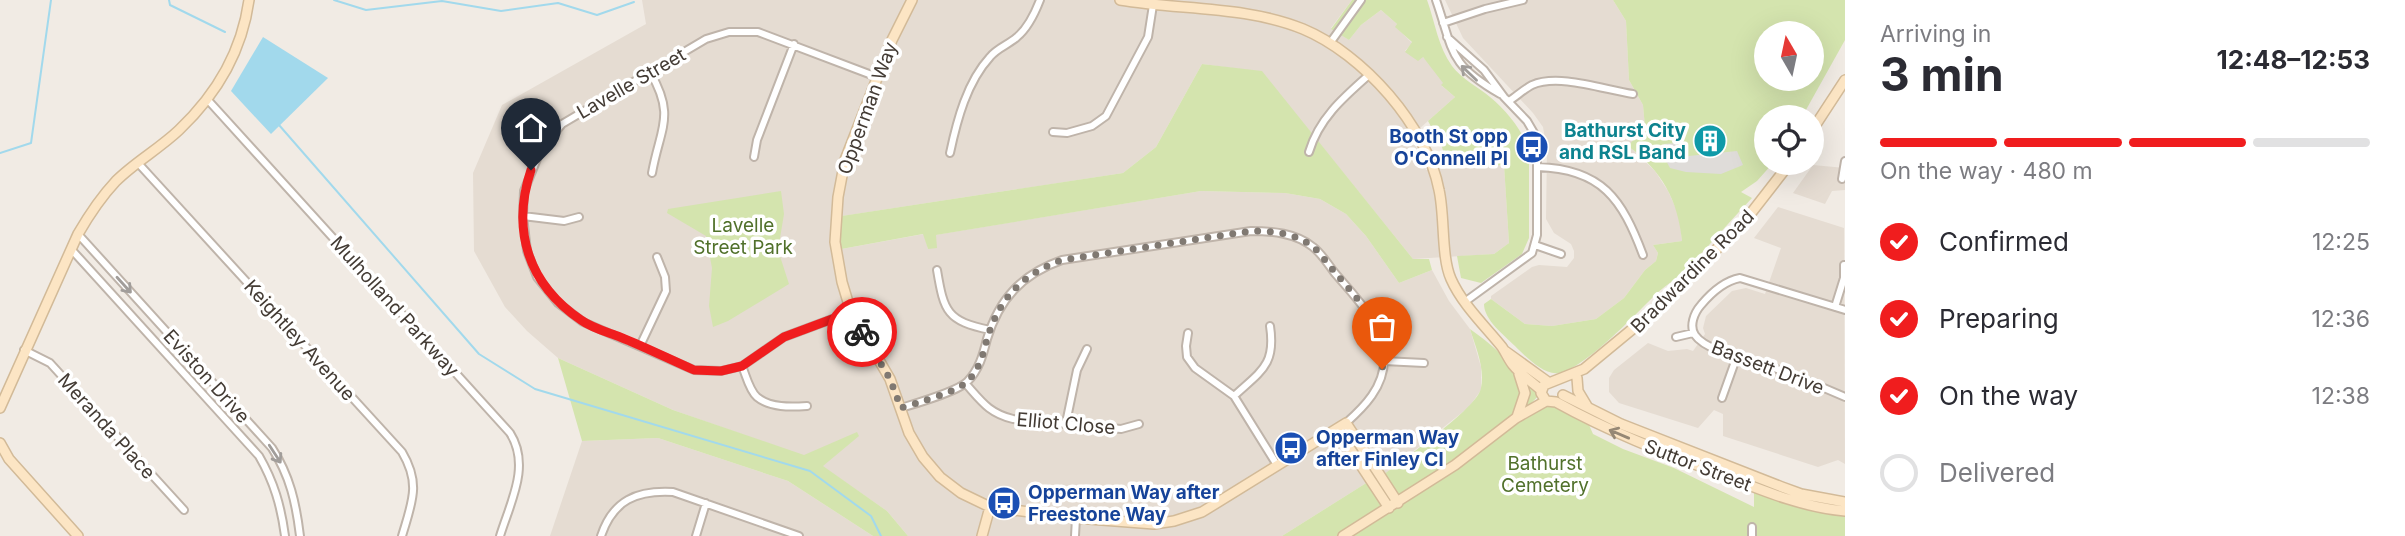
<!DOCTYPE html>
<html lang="en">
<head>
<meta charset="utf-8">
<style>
	body { margin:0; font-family:Inter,sans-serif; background:#f7f7f7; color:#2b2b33; height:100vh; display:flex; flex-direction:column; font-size:26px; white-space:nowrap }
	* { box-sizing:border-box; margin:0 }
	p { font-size:23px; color:#7c7c81 }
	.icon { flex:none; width:38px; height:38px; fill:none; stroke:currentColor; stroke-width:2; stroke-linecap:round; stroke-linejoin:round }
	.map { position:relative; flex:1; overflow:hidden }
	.side { display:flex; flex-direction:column; background:#fff; width:560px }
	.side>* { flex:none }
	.needle { width:46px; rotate:351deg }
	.controls { position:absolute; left:1754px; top:21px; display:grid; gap:14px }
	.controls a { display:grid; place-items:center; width:70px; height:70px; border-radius:50%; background:#fff; box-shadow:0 7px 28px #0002; font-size:35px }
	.pin { position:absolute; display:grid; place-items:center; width:60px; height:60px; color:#fff; margin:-72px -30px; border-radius:50% 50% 50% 0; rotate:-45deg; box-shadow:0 0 7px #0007 }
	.pin .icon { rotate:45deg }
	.courier { position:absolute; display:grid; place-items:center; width:70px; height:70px; margin:-35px; border:5px solid #f01d1e; border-radius:50%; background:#fff; color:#222; box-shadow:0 2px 9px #0007 }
	.summary em { font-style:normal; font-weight:700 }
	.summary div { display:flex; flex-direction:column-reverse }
	.summary { display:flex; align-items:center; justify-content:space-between; height:119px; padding:0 35px }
	h1 { font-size:46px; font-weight:700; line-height:52px }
	.bar { display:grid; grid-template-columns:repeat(4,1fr); gap:10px 7px; align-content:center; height:84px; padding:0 35px }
	.bar i { height:9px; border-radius:5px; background:#e1e1e2 }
	.bar .on { background:#f01d1e }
	.bar p { grid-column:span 4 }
	ol { padding:0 35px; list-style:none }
	li { display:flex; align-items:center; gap:21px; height:77px }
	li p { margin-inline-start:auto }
	li .icon { padding:7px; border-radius:50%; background:#f01d1e; color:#fff; stroke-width:4 }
	li:last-child { color:#7c7c81 }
	li i { width:38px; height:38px; border:4px solid #e1e1e2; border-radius:50% }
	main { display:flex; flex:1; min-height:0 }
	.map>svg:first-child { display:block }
	.residential { fill:#e5dcd2 }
	.green { fill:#d4e4ae; fill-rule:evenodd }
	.parking { fill:#dfdcd9 }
	.water { fill:#a2d9ec }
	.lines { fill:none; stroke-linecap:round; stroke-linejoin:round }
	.stream { stroke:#a2d9ec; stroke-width:2 }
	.street-casing { stroke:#bfb4aa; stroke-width:10 }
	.secondary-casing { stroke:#d2ba98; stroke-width:12 }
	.street { stroke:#fff; stroke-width:6 }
	.secondary { stroke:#fce5c4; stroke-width:9 }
	.oneway { stroke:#a19d9a }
	.oneway2 { stroke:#968875 }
	.done { stroke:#807972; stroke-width:7; stroke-dasharray:0 12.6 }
	.route { stroke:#f01d1e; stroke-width:9 }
	.labels { text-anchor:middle; stroke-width:7; stroke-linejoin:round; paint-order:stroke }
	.street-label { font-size:19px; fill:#433b34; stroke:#fff }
	.culture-label { font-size:19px; font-weight:bold; fill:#0d838f; stroke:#fff; text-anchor:end }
	.transit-label { font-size:19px; font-weight:bold; fill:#164399; stroke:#fff; text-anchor:start }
	.park-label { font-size:19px; fill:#51712b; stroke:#fff }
</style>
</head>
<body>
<main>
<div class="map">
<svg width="1845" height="536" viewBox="0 0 1845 536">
	<rect width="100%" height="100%" fill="#f1ebe4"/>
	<path class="residential" d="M 642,0 L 1352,0 L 1331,28 L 1349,40 L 1361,25 L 1381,10 L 1397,24 L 1396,27 L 1412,43 L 1405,51 L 1422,56 L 1436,71 L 1444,83 L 1442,86 L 1455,97 L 1410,137 L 1420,154 L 1426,170 L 1504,165 L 1509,243 L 1494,254 L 1413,259 L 1262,72 L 1202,64 L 1156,147 L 1123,173 L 836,217 L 836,250 L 924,234 L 928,249 L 935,235 L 1201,191 L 1285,193 L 1320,199 L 1346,214 L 1366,236 L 1399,283 L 1432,270 L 1449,301 L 1470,329 L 1481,367 L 1481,390 L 1469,407 L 1381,477 L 1371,480 L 1282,536 L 908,536 L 887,511 L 822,466 L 858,436 L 804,456 L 673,410 L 558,358 L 527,331 L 505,307 L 474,251 L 473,173 L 502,105 L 646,24 Z
		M 1445,0 L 1613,0 L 1626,21 L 1629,80 L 1643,105 L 1645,127 L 1629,146 L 1655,171 L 1668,191 L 1679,215 L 1682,241 L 1653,245 L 1658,253 L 1656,261 L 1645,270 L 1624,298 L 1596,319 L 1552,326 L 1525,324 L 1491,299 L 1491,296 L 1532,267 L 1539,265 L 1567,267 L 1574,258 L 1574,251 L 1571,244 L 1554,233 L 1546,219 L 1547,150 L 1543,127 L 1533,113 L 1463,38 Z
		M 1813,165 L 1845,168 L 1845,190 L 1832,191 L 1825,204 L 1793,193 Z
		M 1778,207 L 1844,228 L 1845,464 L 1838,460 L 1818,467 L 1723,436 L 1723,414 L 1714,410 L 1698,428 L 1619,403 L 1609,392 L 1609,378 L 1614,370 L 1648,343 L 1668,351 L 1687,349 L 1693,351 L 1705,334 L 1703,328 L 1706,316 L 1732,291 L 1746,288 L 1765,294 L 1781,248 L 1754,238 Z
		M 658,438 L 788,481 L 873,536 L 550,536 L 582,441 Z"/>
	<path class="green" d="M 1352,0 L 1427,0 C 1435,22 1438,47 1452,66 C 1462,79 1478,87 1490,97 C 1506,110 1522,130 1529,149 L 1529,238 L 1522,254 L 1481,283 L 1461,278 L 1457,256 L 1494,254 L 1509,243 L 1504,165 L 1448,168 L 1442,147 L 1428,121 L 1455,97 L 1441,85 L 1443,83 L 1423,57 L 1418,61 L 1405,52 L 1412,42 L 1395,27 L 1397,24 L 1381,10 L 1361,25 L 1349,40 L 1331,29 Z
		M 1613,0 L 1845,0 L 1845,40 L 1802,117 L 1766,117 L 1766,163 L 1773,163 L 1757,181 L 1741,192 L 1752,198 C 1729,222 1707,249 1683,272 C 1674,281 1663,287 1654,296 C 1635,315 1585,368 1559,373 C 1544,376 1525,356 1515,346 C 1504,335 1484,320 1484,304 L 1491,299 L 1525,324 L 1552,326 L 1596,319 L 1624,298 L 1645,270 L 1656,261 L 1658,253 L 1653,245 L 1682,241 C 1678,200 1662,171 1628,146 L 1645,127 L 1643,105 L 1629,80 L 1626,21 ZM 1766,33 L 1811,33 L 1811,79 L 1766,79 Z
		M 1202,64 L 1262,71 L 1413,259 L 1429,259 L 1432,270 L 1399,283 L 1366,236 L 1346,214 L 1320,199 L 1285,193 L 1201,191 L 936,235 L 937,248 L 928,249 L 923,234 L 836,250 L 835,217 L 1123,173 L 1156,147 Z
		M 781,191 L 784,214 L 778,250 L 789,284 L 728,321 L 713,327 L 709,306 L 712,268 L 706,236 L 667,213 L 668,209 Z
		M 1470,329 C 1496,347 1519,371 1541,393 L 1519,416 L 1546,401 L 1586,418 L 1593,434 L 1623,449 L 1674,468 L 1754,507 L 1754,487 L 1845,511 L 1845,536 L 1282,536 L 1371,480 L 1389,508 L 1397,503 L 1381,477 C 1400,461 1478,408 1481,388 C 1485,368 1476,348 1470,329 Z
		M 558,358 L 673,410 L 804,455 L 857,432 L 859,436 L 823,466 L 887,511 L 908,536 L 873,536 L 788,481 L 658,438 L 582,441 Z"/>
	<path class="parking" d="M 1677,143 L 1679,157 L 1737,151 L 1743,165 L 1721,174 L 1686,172 L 1670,168 L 1663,155 L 1664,144 Z"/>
	<path class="water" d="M 263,37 L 328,78 L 271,134 L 231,91 Z"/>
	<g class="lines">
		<path class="stream" d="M 169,0 L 170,5 L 225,32
			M 334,0 L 366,10 L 442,1 L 501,11 L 558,3 L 597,15 L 634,2
			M 279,125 L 479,354 L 535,389 L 810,471 L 871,516 L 881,536
			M 0,153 L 31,143 L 51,0"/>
		<defs>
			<path id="street" d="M 1436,0 C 1454,52 1448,64 1500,94
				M 1443,23 L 1485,9 L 1523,0
				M 1447,37 L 1484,70 L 1504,97 L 1527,121 L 1534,133 L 1537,153 L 1537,235 L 1532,253 L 1466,301
				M 1330,43 L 1361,0
				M 650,72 C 676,116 660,128 652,173
				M 207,99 L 510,433 C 531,466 510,503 500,536
				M 1509,101 C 1517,96 1524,89 1532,85 C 1559,73 1605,90 1633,94
				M 1053,132 L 1067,133 L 1092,126 L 1106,116 L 1148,37 L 1153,5
				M 1309,152 C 1319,118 1344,97 1370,74
				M 950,153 C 957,120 967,82 990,57 C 997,48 1008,45 1017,37 C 1028,28 1035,13 1040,0
				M 754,157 L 757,140 L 794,44
				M 138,163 L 402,452 C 421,484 412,502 402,536
				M 1538,167 C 1602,169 1622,199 1643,255
				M 1842,179 L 1845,161
				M 523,216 L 564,221 L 579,217
				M 78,234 L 272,448 C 290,476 296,503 300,536
				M 1535,245 L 1561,254
				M 71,249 L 259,456 C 274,482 281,506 285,536
				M 937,270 C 944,312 947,321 990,330
				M 1835,307 L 1844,278 L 1844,265
				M 1845,310 L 1740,278 C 1724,281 1711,293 1701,305 C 1694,313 1689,326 1695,335 C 1706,352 1755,361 1774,368 C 1798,377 1822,387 1845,397
				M 851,312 L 784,337 L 742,366 L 721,371 L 694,370 L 583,322 L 558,303 L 537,277 L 527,251 L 523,216 L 524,191 L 541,149 L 562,124 L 706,39 L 729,32 L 758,32 L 877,77
				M 1188,333 L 1186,346 L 1187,357 L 1195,368 L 1234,396 L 1277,465
				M 1676,337 L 1693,333
				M 640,346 L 666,291 L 665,277 L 657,257
				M 24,350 L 50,363 L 184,510
				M 1384,361 L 1424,363
				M 742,366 C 746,375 749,390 757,397 C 770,408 791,407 807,406
				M 966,384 C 982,402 989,413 1013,419 L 1121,429 L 1139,424
				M 1234,396 C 1261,371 1276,365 1270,326
				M 1722,398 L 1737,356
				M 901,408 C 917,403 956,392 967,382 C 979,370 983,355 987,339 C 999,299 1022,274 1062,260 L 1251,231 C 1272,231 1296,233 1313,247 C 1321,253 1328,264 1334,272 C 1355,297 1385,325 1384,360 C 1384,387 1364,407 1346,423
				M 1066,423 L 1077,370 L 1087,349
				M 601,536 C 613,500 637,490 673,492 L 799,536
				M 696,536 L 706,503
				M 1075,536 L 1076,518
				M 1752,536 L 1752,527"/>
			<path id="secondary" d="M 912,0 L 892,40 L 845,160 L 838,197 L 835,242 L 842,282 L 851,312 L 890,379 L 909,433 L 923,457 L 940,477 L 961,493 L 990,507 L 1076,518 L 1154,524 L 1174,521 L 1202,512 L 1346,423 L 1398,503
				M 1120,0 C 1180,10 1247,6 1303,29 C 1363,54 1427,126 1439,190 C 1445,216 1441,257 1451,279 C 1462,304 1485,326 1502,347 C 1506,353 1509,360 1513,365 C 1520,374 1532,382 1541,390
				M 1811,132 L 1845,80
				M 1505,351 L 1548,382
				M 1577,378 L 1578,391 L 1587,406
				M 1563,395 L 1621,424 L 1782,487 L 1801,494 L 1845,502
				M 1546,401 L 1541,393 L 1544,385 L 1584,369 L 1664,303 L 1748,217 L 1790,163
				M 1546,401 L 1556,402 C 1608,431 1662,452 1718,473 C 1759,489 1800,507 1845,511
				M 0,408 L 78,234 C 89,215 101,197 116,181 C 135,162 159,149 179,130 C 216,95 242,51 249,0
				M 1517,417 L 1525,393 L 1519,374
				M 1337,429 L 1389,508
				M 0,443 L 9,459 L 78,536
				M 982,536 L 990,507
				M 1343,536 L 1455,465 L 1516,418 L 1546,401"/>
		</defs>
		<use href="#street" class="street-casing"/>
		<use href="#secondary" class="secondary-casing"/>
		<use href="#street" class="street"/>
		<use href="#secondary" class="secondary"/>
	</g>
	<defs><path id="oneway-shaft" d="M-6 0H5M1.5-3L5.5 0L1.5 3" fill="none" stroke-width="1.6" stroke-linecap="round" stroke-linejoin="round" transform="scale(1.75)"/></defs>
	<g class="oneway">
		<use href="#oneway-shaft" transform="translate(1469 73) rotate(-136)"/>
		<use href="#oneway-shaft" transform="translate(124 285) rotate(48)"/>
		<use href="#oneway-shaft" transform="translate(275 454) rotate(57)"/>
	</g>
	<use class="oneway2" href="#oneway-shaft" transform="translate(1619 434) rotate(-157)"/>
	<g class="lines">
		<path class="done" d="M 862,332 L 890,379 L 901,408 C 917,403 956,392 967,382 C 979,370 983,355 987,339 C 999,299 1022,274 1062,260 L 1251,231 C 1272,231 1296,233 1313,247 C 1321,253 1327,264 1334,271 C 1356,298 1391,331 1382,369"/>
		<path class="route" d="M 531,170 C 511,230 528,284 581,320 C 592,328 607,332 620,337 C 645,347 669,359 694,370 L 721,371 L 742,366 L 784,337 L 851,312 L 862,332"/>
	</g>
	<defs>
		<symbol id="building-disc" viewBox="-11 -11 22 22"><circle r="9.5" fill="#0f9aa8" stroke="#fff"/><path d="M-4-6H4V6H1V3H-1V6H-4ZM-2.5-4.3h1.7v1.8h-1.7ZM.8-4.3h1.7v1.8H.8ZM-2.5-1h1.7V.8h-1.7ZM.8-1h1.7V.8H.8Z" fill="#fff"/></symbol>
		<symbol id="bus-disc" viewBox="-11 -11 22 22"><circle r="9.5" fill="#1a4fb4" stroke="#fff"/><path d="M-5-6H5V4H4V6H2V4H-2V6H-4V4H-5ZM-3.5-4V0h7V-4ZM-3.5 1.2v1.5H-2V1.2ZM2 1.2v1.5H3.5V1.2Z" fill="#fff"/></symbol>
	</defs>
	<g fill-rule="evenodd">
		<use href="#building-disc" x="1691" y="122" width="38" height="38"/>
		<use href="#bus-disc" x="1513" y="128" width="38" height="38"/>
		<use href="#bus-disc" x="1272" y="429" width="38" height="38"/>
		<use href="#bus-disc" x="985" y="484" width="38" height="38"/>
	</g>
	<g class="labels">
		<g class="street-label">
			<text transform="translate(631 83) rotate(-30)" y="7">Lavelle Street</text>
			<text transform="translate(867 108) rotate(-70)" y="7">Opperman Way</text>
			<text transform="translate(1692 271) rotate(-45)" y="7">Bradwardine Road</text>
			<text transform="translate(395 306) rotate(48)" y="7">Mulholland Parkway</text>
			<text transform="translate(300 340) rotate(48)" y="7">Keightley Avenue</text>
			<text transform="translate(1768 367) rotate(21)" y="7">Bassett Drive</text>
			<text transform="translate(207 376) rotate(48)" y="7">Eviston Drive</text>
			<text transform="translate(1066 423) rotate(5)" y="7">Elliot Close</text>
			<text transform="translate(107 426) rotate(48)" y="7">Meranda Place</text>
			<text transform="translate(1698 465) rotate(21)" y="7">Suttor Street</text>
		</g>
		<g class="culture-label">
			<text x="1686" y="137">Bathurst City<tspan x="1686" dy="22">and RSL Band</tspan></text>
		</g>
		<g class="transit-label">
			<text x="1508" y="143" text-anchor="end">Booth St opp<tspan x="1508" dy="22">O'Connell Pl</tspan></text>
			<text x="1316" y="444">Opperman Way<tspan x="1316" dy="22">after Finley Cl</tspan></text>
			<text x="1028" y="499">Opperman Way after<tspan x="1028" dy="22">Freestone Way</tspan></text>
		</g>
		<g class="park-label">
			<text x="743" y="232">Lavelle<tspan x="743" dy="22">Street Park</tspan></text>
			<text x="1545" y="470">Bathurst<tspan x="1545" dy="22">Cemetery</tspan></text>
		</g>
	</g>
</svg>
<div class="controls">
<a><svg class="needle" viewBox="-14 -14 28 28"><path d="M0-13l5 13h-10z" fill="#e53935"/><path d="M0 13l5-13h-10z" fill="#7c7c81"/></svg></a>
<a><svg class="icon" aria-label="locate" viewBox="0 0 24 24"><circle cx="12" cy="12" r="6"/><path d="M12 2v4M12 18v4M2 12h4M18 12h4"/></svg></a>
</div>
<div class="pin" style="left:1382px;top:369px;background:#ea580c"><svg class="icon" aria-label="bag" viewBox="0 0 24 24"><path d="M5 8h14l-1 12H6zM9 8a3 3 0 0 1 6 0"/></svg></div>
<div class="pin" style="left:531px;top:170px;background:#1f2937"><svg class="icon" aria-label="home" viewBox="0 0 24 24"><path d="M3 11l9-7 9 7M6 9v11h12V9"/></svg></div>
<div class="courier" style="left:862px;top:332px"><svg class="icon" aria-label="bike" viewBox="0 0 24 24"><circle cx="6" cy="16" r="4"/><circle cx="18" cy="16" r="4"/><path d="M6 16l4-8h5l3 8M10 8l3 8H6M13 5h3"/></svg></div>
</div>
<section class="side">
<div class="summary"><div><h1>3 min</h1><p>Arriving in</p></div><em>12:48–12:53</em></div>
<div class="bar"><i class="on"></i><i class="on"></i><i class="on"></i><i></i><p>On the way · 480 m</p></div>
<ol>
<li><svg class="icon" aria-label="check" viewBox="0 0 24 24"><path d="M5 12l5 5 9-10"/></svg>Confirmed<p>12:25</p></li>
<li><svg class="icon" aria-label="check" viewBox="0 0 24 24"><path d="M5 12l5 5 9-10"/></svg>Preparing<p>12:36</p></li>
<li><svg class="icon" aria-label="check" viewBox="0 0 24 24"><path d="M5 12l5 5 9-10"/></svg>On the way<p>12:38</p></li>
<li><i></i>Delivered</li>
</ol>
</section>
</main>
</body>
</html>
